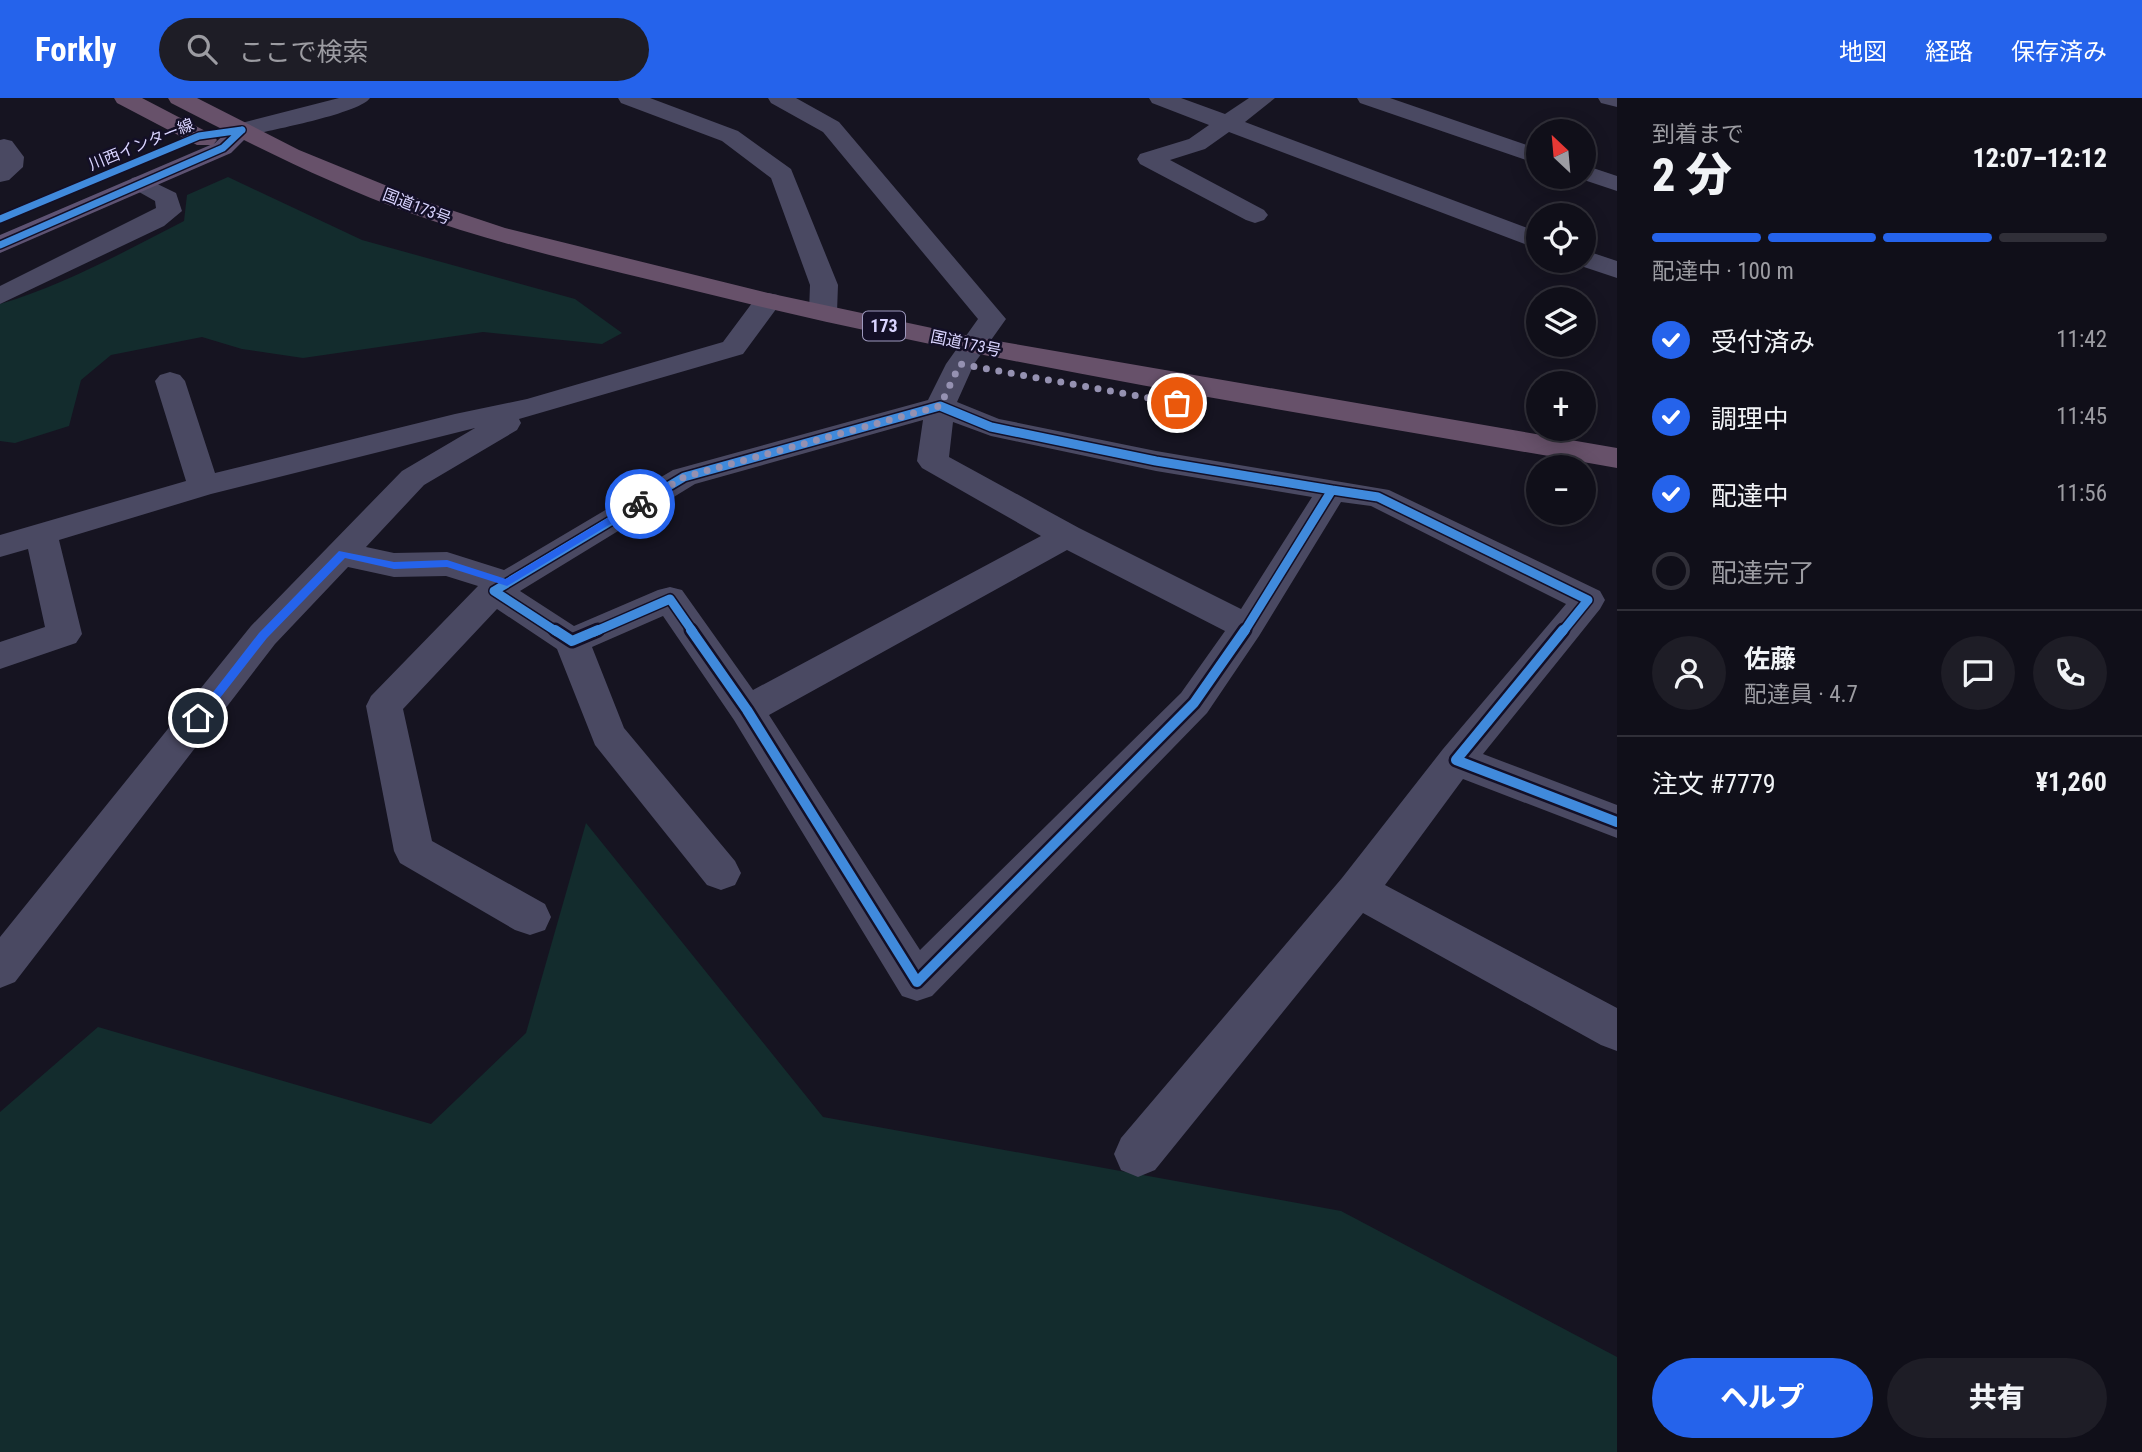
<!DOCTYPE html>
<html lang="ja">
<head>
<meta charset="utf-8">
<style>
	body { margin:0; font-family:"Roboto Condensed","Noto Sans JP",sans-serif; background:#1e1d26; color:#f1f3f6; height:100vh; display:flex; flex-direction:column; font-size:26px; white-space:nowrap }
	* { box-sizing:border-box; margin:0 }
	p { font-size:23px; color:#9c9ca2 }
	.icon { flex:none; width:38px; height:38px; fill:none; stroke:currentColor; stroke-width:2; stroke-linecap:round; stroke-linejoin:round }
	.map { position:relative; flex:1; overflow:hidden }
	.sheet { display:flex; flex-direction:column; background:#100f19; width:525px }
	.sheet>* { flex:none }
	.needle { width:46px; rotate:334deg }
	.buttons { position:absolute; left:1526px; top:21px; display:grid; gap:14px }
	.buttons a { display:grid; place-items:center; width:70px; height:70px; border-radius:50%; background:#100f19; box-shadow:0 4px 18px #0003,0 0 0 2px #302f38; font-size:35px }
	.pin { position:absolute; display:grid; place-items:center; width:60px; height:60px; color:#fff; margin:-30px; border:4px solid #fff; border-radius:50%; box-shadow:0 2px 7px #0007 }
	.courier { position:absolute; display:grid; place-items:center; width:70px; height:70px; margin:-35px; border:5px solid #2563eb; border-radius:50%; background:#fff; color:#222; box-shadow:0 2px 9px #0007 }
	.head em { font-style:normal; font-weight:800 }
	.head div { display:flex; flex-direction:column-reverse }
	.head { display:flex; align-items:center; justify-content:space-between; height:119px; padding:0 35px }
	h1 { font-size:46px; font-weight:800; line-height:52px }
	.bar { display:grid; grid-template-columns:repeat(4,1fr); gap:10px 7px; align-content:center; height:84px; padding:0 35px }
	.bar i { height:9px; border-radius:5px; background:#302f38 }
	.bar .selected { background:#2563eb }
	.bar p { grid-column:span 4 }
	.line { display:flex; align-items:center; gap:18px; padding:0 35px; border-top:2px solid #302f38 }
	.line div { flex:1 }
	.round { display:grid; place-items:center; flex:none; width:74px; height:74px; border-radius:37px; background:#1e1d26 }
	ol { padding:0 35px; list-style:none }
	li { display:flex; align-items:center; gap:21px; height:77px }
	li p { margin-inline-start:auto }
	li .icon { padding:7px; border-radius:50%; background:#2563eb; color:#fff; stroke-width:4 }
	li:last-child { color:#9c9ca2 }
	li i { width:38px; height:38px; border:4px solid #302f38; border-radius:50% }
	.action { display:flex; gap:14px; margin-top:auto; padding:14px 35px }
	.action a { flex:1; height:80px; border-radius:42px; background:#2563eb; color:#fff; font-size:28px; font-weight:800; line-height:80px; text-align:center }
	.action a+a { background:#1e1d26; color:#f1f3f6 }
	header { display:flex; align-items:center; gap:42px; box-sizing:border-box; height:98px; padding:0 35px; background:#2563eb; color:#fff }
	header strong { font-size:33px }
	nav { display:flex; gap:38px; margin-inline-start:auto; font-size:24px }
	.search { width:490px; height:63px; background:#1e1d26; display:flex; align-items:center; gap:18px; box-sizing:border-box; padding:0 24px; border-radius:38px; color:#9c9ca2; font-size:26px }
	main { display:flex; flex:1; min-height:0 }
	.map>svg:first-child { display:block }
	.green { fill:#132c2d }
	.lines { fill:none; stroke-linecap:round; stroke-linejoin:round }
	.minor { fill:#4a4962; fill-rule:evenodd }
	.major { fill:#5e5373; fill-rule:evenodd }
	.highway { fill:#67516a; fill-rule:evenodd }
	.cycleway-far2-casing { stroke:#130f26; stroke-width:10 }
	.cycleway-far1-casing { stroke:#130f26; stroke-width:12 }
	.cycleway-casing { stroke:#130f26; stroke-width:15 }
	.cycleway-far2 { stroke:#408adc; stroke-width:7 }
	.cycleway-far1 { stroke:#408adc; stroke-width:9 }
	.cycleway { stroke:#408adc; stroke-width:10 }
	.route { fill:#2563eb }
	.done { stroke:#9591b1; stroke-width:7; stroke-dasharray:0 12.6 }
	.labels { text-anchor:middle; stroke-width:5; stroke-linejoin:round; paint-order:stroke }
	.far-street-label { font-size:16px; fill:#d9d4ff; stroke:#130f26 }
	.shield { fill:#130f26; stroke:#9e99be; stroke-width:2 }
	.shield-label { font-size:18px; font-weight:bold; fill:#d9d4ff }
</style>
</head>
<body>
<header>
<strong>Forkly</strong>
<div class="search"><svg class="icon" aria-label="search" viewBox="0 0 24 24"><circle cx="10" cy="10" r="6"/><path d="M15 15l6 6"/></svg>ここで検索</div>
<nav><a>地図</a><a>経路</a><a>保存済み</a></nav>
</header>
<main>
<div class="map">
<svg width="1617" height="1354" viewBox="0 0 1617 1354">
	<rect width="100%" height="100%" fill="#161421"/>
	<path class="green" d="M 228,79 L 362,142 L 575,201 L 622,235 L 602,246 L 483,234 L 303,260 L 242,251 L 202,239 L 111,257 L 81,282 L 69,328 L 15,345 L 0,343 L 0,206 C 64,187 124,154 184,123 L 187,97 Z
		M 586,725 L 823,1019 L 1341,1113 L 1617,1259 L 1617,1354 L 0,1354 L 0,1014 L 98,929 L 431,1026 L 526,935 Z"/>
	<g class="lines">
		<path class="minor" d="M 339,0 L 370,0 C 359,16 266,33 242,39 L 234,37 L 230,32 L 234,27 Z
			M 618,0 L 650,0 L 738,33 L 791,71 L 838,187 L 837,214 L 833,220 L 823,222 L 813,220 L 809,214 L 810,187 L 771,80 L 722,43 L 621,5 Z
			M 768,0 L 796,0 L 839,24 L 1006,221 L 974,266 L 957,304 L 999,321 L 1156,353 L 1389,392 L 1600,493 L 1605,502 L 1600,511 L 1483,656 L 1617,707 L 1617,740 L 1463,681 L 1385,787 L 1617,910 L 1617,953 L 1601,947 L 1363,815 L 1155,1072 L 1138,1079 L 1121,1072 L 1114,1056 L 1121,1040 L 1342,780 L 1443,651 L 1566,506 L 1371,408 L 1341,404 L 1259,538 L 1207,615 L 932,898 L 917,903 L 902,898 L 734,622 L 663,518 L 592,549 L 624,630 L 735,763 L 741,775 L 735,787 L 721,792 L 707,787 L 595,647 L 557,551 L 497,511 L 403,611 L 432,743 L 545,806 L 551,819 L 545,832 L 530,837 L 515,832 L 400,765 L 394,753 L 366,608 L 371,598 L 478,488 L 446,478 L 394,479 L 348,469 L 275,546 L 15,884 L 0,890 L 0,839 L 251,528 L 402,373 L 475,330 L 211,396 L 59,442 L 82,536 L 76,545 L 0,571 L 0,544 L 45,529 L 28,451 L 0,459 L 0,437 L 186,383 L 155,283 L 160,277 L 170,274 L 180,277 L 185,283 L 215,375 L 455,316 L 527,301 L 723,244 L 758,197 L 768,195 L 778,197 L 782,203 L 743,256 L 519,321 L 521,325 L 517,332 L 424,387 L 366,449 L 394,455 L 447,454 L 504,472 L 673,372 L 928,302 L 946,266 L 978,221 L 823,34 L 771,5 ZM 923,322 L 917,363 L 922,370 L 1041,438 L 753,592 L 682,492 L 670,489 L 658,492 L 574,528 L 520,493 L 695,386 ZM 953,324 L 991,338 L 1156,373 L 1312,399 L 1241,511 L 1079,430 L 949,359 ZM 1067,452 L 1225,533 L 1181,595 L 920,852 L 769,617 Z
			M 1149,0 L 1181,0 L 1225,16 L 1249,0 L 1275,0 L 1245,24 L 1538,134 L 1538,151 L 1229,34 L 1205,51 L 1170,62 L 1264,112 L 1268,117 L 1264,122 L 1255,125 L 1246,122 L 1140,66 L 1137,61 L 1140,56 L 1189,41 L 1209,27 L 1152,5 Z
			M 1357,0 L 1390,0 L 1538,51 L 1538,66 L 1360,5 Z
			M 1598,0 L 1617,0 L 1617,9 L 1601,5 Z
			M 4,41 L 12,43 L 24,59 L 23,69 L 9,82 L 0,84 L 0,42 Z
			M 1584,67 L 1617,78 L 1617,93 L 1575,79 L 1584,79 Z
			M 141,78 L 176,95 L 182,113 L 164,128 L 0,206 L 0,188 L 156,110 L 155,103 L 132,90 L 129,85 L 132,80 Z
			M 1584,152 L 1617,163 L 1617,180 L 1575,166 L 1573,163 L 1584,163 Z"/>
		<path class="major" d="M 242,25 L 250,27 L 254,32 L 231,55 L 0,155 L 0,137 L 215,45 L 234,27 Z"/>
		<path class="highway" d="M 114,0 L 142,0 L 213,37 L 217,42 L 213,47 L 197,47 L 117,5 Z
			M 168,0 L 197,0 L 299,52 L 424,103 L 505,130 L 768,195 L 974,239 L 1617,350 L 1617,370 C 1311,316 1002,269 700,194 C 603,170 505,149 410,115 C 327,85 249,45 171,5 Z"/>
		<defs>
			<path id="cycleway-far2" d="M 0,121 L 199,38 L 242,32
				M 0,147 L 223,50 L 242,32"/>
			<path id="cycleway-far1" d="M 1332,392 L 1378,399 L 1588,502 L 1562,534
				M 557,534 L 494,493 L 684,379 L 940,308 L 991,329 L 1156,363 L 1332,392
				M 594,534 L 670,501 L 693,534
				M 1244,534 L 1332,392"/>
			<path id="cycleway" d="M 555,532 L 572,543 L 598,532
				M 691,532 L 747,612 L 917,884 L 1194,605 L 1245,532
				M 1563,532 L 1456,662 L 1617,724"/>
		</defs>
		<use href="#cycleway-far2" class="cycleway-far2-casing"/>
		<use href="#cycleway-far1" class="cycleway-far1-casing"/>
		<use href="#cycleway" class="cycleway-casing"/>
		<use href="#cycleway-far2" class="cycleway-far2"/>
		<use href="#cycleway-far1" class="cycleway-far1"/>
		<use href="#cycleway" class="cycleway"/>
	</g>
	<path class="route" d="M 636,403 L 644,406 L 507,488 L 447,469 L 394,471 L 345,460 L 267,540 L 202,623 L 198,624 L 193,620 L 259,535 L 339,453 L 394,464 L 447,462 L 506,481 Z"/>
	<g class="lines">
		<path class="done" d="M 640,406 L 684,379 L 940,308 L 960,266 L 1177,305"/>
	</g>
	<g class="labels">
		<g class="far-street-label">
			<text transform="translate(141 46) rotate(-22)" y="6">川西インター線</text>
			<text transform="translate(417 108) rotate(21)" y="6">国道173号</text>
			<text transform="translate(966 245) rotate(12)" y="6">国道173号</text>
		</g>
		<rect class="shield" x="863" y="213.5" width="42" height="29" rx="5"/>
		<g class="shield-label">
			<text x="884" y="234">173</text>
		</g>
	</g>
</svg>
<div class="buttons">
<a><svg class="needle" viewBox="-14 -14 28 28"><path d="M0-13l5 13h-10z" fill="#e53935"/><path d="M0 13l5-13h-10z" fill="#9c9ca2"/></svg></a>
<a><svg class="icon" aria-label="locate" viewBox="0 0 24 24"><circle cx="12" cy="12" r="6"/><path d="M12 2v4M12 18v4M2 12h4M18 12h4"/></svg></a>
<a><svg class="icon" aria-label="layers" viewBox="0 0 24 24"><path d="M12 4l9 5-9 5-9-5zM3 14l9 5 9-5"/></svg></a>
<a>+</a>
<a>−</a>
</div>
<div class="pin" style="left:1177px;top:305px;background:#ea580c"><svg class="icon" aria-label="bag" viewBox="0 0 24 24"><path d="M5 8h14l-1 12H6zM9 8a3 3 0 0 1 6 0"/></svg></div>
<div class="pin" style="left:198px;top:620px;background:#1f2937"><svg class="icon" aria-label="home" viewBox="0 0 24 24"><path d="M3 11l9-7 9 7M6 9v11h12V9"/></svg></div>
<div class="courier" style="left:640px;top:406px"><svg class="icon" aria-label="bike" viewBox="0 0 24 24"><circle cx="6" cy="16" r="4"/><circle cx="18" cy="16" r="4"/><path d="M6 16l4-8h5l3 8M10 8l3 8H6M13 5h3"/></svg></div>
</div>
<section class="sheet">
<div class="head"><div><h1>2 分</h1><p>到着まで</p></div><em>12:07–12:12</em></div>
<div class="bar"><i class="selected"></i><i class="selected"></i><i class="selected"></i><i></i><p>配達中 · 100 m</p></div>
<ol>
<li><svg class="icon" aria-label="check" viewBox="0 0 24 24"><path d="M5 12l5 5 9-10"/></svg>受付済み<p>11:42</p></li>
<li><svg class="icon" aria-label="check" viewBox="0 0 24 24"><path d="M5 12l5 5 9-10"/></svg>調理中<p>11:45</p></li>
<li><svg class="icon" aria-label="check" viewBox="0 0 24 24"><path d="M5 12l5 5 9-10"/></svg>配達中<p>11:56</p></li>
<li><i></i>配達完了</li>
</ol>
<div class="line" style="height:126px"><a class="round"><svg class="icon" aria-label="person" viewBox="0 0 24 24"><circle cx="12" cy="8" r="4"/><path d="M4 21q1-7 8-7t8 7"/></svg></a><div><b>佐藤</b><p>配達員 · 4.7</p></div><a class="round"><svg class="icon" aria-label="chat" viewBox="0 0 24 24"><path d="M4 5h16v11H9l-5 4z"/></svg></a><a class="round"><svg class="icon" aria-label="phone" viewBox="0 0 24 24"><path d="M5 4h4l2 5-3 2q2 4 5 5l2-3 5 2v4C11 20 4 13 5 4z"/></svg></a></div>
<div class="line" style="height:91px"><div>注文 #7779</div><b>¥1,260</b></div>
<div class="action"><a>ヘルプ</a><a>共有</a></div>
</section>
</main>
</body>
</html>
